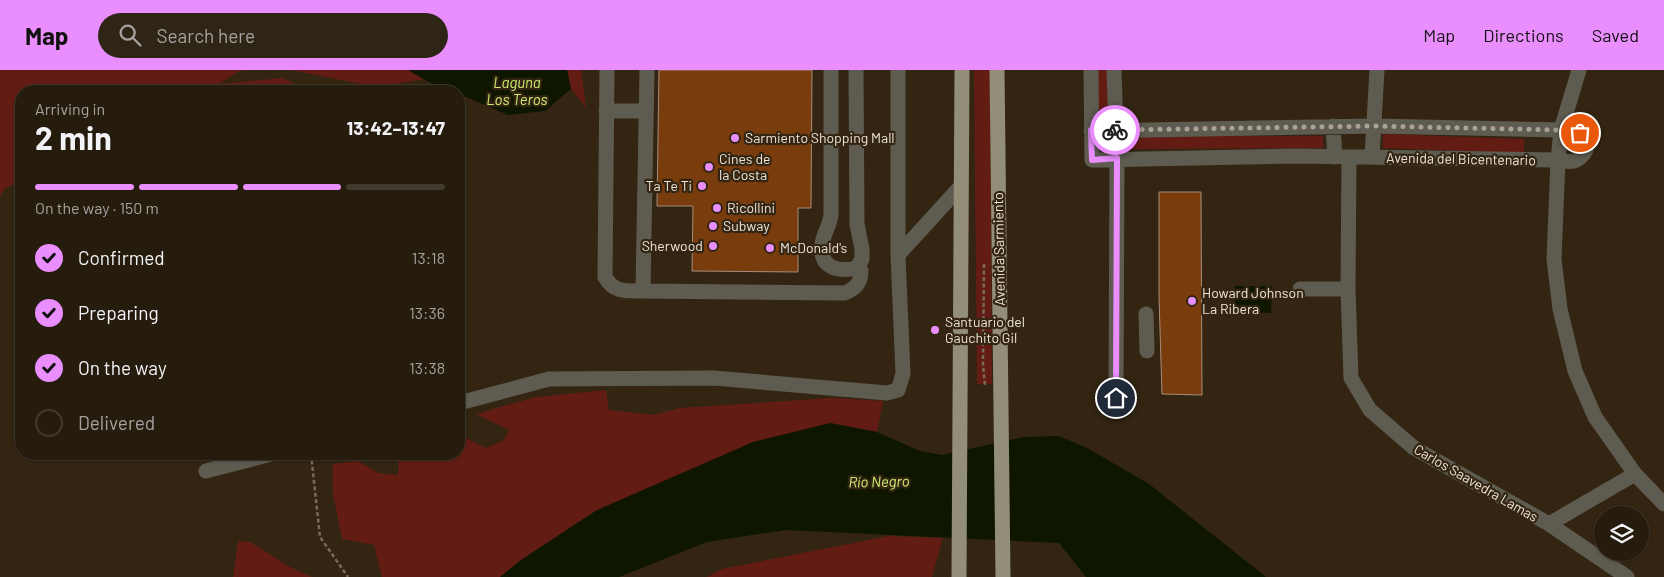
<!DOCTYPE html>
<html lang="en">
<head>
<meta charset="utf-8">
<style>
	body { margin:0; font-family:Barlow,sans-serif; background:#2e2517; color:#f1f3f6; height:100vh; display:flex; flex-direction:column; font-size:19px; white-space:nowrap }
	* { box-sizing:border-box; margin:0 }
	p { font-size:16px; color:#a4a19e }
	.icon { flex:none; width:28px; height:28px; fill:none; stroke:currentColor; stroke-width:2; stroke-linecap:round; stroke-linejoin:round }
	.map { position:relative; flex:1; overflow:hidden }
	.panel { position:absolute; left:15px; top:15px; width:450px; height:375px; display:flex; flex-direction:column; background:#261c0e; border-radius:20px; box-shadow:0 1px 4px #0004,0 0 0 1px #423a2e }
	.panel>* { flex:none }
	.fabs { position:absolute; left:1594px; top:436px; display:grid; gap:10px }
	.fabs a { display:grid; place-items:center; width:55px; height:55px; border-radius:50%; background:#261c0e; box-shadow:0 1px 4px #0004,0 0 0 1px #423a2e; font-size:25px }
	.pin { position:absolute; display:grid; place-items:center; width:42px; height:42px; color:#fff; margin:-21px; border:2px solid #fff; border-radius:50%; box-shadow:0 1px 5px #0007 }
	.courier { position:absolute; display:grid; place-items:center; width:50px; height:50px; margin:-25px; border:4px solid #ea8dfd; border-radius:50%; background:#fff; color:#222; box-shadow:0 1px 6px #0007 }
	.head em { font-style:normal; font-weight:700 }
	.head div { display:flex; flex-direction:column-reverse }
	.head { display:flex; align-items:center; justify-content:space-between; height:85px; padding:0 20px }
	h1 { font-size:32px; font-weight:700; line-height:38px }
	.bar { display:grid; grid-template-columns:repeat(4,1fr); gap:8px 5px; align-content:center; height:60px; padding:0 20px }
	.bar i { height:6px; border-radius:4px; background:#423a2e }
	.bar .on { background:#ea8dfd }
	.bar p { grid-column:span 4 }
	ol { padding:0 20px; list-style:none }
	li { display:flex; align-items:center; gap:15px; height:55px }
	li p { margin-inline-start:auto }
	li .icon { padding:5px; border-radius:50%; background:#ea8dfd; color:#111; stroke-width:4 }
	li:last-child { color:#a4a19e }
	li i { width:28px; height:28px; border:2px solid #423a2e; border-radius:50% }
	header { display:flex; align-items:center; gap:30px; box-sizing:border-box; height:70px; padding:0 25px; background:#ea8dfd; color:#111 }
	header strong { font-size:24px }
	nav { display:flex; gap:28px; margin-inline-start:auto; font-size:18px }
	.search { width:350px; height:45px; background:#2e2517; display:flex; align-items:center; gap:12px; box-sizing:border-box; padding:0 18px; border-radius:28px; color:#a4a19e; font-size:19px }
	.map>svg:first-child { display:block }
	.green { fill:#631c14 }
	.water { fill:#0f1600 }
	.building { fill:#793d0d; stroke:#a68d7e }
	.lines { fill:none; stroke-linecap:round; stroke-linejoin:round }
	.path { stroke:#776b5a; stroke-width:2.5; stroke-dasharray:4 2.5; stroke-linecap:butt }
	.minor { stroke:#5e5c51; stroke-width:15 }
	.major { stroke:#928e78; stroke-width:15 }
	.done { stroke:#aca193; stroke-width:5; stroke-dasharray:0 9 }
	.route { stroke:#ea8dfd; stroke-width:6 }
	.poi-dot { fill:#ea8dfd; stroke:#332512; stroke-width:2 }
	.labels { text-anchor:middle; stroke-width:4.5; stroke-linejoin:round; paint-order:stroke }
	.poi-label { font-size:14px; fill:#ede4d8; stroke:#332512; text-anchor:start }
	.street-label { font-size:14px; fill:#ede4d8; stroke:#332512 }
	.water-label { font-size:15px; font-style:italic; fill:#cced70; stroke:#332512 }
</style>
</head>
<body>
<header>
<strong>Map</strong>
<div class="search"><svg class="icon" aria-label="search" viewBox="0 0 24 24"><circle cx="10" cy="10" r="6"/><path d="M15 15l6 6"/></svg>Search here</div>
<nav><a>Map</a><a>Directions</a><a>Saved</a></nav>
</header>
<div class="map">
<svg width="1664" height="507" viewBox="0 0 1664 507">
	<rect width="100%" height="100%" fill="#332512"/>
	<path class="green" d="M 0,0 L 244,0 L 239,1 L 219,14 L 283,8 L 309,21 L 106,21 L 102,17 L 68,15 L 62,21 L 21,21 L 21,111 L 4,119 L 0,127 Z
		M 291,0 L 408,0 L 424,9 L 376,17 Z
		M 567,0 L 581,0 L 586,38 L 571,19 Z
		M 974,0 L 990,0 L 992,314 L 977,314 Z
		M 1095,0 L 1107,0 L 1109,48 L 1095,47 Z
		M 1383,64 L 1524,69 L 1524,83 L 1383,78 Z
		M 1131,66 L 1323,66 L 1323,78 L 1131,79 Z
		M 606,320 L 609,340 L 653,345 L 680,338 L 832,328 L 883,331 L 877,362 L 830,353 L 597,440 L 521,490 L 500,507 L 382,507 L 374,475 L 342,469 L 333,424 L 333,394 L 358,391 L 378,403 L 398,405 L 399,384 L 459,384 L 459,362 L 464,367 L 486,378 L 504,370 L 509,360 L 476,344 L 536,327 Z
		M 889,466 L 943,468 L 932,507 L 707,507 L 722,499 Z
		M 238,471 L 250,472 L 288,496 L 312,507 L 233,507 Z"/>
	<path class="water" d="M 408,0 L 567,0 L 571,19 L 545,41 L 508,45 L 459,24 L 459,21 C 442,21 423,9 408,0 Z
		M 1235,216 L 1272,216 L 1271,243 L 1234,242 Z
		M 830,353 L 877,362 L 920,381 L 942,385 L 1024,367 L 1059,366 L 1087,378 L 1149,414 L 1266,507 L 1086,507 L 1059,473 L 786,460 L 707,472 L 619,507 L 500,507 L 521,490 L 597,440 L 753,372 Z"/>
	<path class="building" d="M 659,0 L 812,0 L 811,138 L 798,138 L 798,202 L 692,201 L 693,136 L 657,136 Z
		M 1159,122 L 1201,122 L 1202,325 L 1162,324 L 1159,227 Z"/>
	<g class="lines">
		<path class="path" d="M 984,194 L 983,294 L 985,316
			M 311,384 L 320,467 L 348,507"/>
		<path class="minor" d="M 607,0 L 605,207 C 614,223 626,221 643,221
			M 647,0 L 643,221 L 845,223 C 856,218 861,213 861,201 L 857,198
			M 831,0 L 831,145 C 830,156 823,164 822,175 C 819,199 840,202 857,198
			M 856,0 L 857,154 L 862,179 L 862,189 L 857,198
			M 1091,0 L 1092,90 L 1295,86 L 1558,90 C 1571,93 1579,93 1586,80 L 1580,63 L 1561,60 L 1375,56 L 1091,61
			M 1114,0 L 1117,88 L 1116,328
			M 1579,0 L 1561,60 L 1558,90 L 1554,189 L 1560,239 L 1575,301 L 1595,347 L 1635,404 L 1664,434
			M 606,41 L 646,41
			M 1333,56 L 1335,87
			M 1349,87 L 1348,219 L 1351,308 L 1370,340 L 1414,378 L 1549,454 L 1627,507
			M 1372,87 L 1377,0
			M 898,185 L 898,0
			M 1300,219 L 1348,219
			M 1146,244 L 1147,281
			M 459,333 L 549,309 L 714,308 L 887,323 L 898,320 L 903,304 L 898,185 L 961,116
			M 206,401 L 271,384
			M 1549,454 L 1635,404"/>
		<path class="major" d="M 997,0 L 1003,507
			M 959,507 L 962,0"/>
	</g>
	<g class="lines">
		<path class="done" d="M 1115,60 L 1375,56 L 1561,60 L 1580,63"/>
		<path class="route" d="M 1115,60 L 1091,60 L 1092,90 L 1117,88 L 1116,328"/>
	</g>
	<g class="poi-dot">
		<circle cx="735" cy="68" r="5"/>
		<circle cx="709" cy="97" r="5"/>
		<circle cx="702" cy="116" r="5"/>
		<circle cx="717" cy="138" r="5"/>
		<circle cx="713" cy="156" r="5"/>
		<circle cx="713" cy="176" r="5"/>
		<circle cx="770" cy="178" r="5"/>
		<circle cx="1192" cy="231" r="5"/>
		<circle cx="935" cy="260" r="5"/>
	</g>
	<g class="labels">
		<g class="poi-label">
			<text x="745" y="73">Sarmiento Shopping Mall</text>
			<text x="719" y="94">Cines de<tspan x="719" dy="16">la Costa</tspan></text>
			<text x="692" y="121" text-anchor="end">Ta Te Ti</text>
			<text x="727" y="143">Ricollini</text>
			<text x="723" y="161">Subway</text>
			<text x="703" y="181" text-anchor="end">Sherwood</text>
			<text x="780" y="183">McDonald's</text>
			<text x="1202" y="228">Howard Johnson<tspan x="1202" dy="16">La Ribera</tspan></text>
			<text x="945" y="257">Santuario del<tspan x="945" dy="16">Gauchito Gil</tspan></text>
		</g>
		<g class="street-label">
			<text transform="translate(1461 89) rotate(1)" y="5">Avenida del Bicentenario</text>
			<text transform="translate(999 179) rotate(-91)" y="5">Avenida Sarmiento</text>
			<text transform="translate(1476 413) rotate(30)" y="5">Carlos Saavedra Lamas</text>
		</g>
		<g class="water-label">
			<text x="517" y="18">Laguna<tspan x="517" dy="17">Los Teros</tspan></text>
			<text transform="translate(879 412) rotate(-1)" y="5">Río Negro</text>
		</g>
	</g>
</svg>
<div class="fabs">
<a><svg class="icon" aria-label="layers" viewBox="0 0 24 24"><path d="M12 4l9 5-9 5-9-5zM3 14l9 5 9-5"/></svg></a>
</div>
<div class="pin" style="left:1580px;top:63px;background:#ea580c"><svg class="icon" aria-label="bag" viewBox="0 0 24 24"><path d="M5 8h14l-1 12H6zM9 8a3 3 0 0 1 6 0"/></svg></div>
<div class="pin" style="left:1116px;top:328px;background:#1f2937"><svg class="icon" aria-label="home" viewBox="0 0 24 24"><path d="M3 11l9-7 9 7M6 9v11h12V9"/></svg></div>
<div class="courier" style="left:1115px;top:60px"><svg class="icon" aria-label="bike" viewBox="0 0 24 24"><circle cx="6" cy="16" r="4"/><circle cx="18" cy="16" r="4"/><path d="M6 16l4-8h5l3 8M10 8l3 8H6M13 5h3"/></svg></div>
<section class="panel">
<div class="head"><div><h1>2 min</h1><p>Arriving in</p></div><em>13:42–13:47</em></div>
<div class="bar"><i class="on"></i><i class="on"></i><i class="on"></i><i></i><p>On the way · 150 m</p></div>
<ol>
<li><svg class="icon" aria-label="check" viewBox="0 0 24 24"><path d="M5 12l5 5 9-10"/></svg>Confirmed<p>13:18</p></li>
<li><svg class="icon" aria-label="check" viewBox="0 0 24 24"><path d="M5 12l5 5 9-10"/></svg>Preparing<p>13:36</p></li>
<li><svg class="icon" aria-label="check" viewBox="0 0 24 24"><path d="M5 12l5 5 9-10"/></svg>On the way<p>13:38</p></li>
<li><i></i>Delivered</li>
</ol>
</section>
</div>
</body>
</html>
